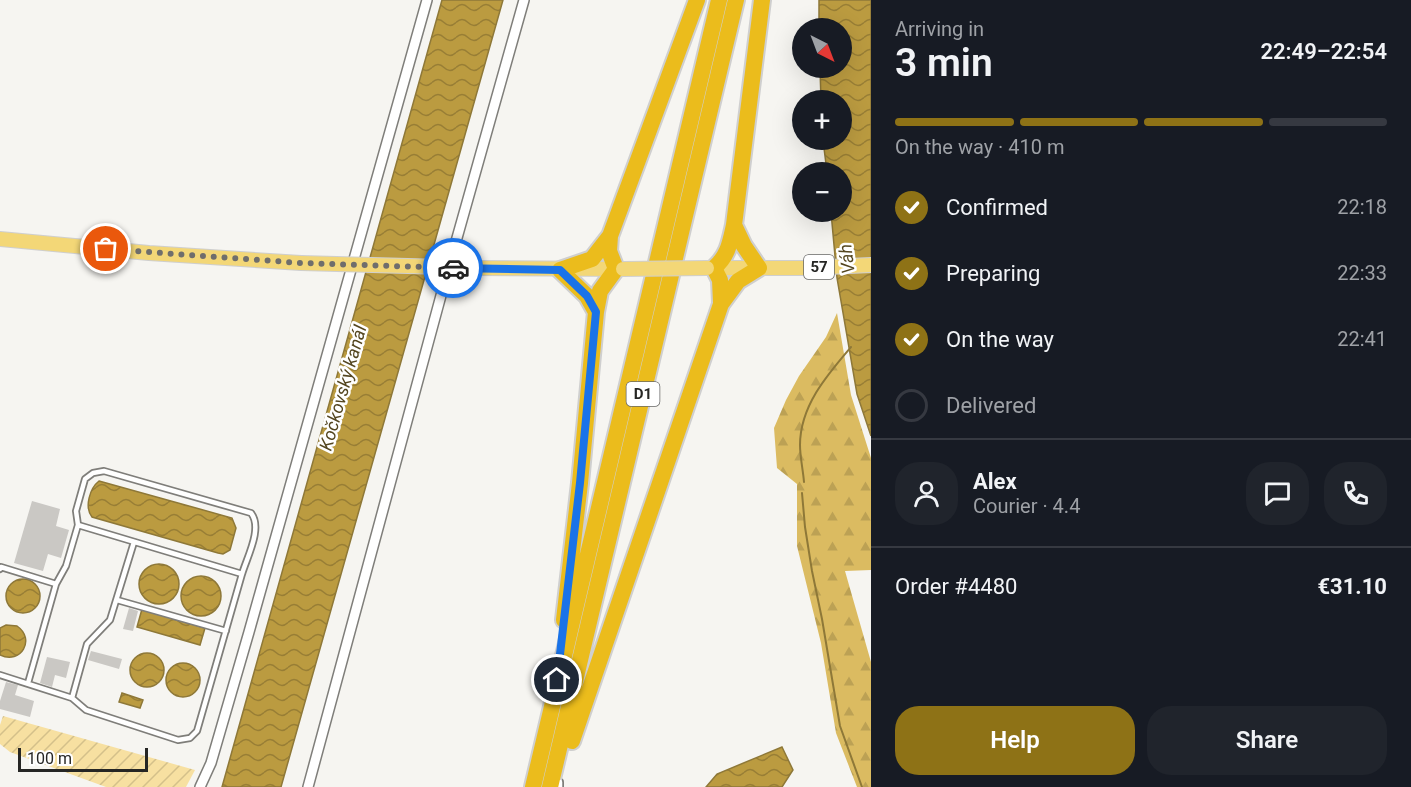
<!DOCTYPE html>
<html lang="en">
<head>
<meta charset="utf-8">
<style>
	body { margin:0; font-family:Roboto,sans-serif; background:#20242c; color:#f1f3f6; height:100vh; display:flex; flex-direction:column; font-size:22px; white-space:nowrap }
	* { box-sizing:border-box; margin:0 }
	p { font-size:20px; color:#9ea1a6 }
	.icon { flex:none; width:33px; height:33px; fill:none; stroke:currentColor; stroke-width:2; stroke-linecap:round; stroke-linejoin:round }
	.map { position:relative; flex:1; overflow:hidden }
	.sheet { display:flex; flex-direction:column; background:#171b24; width:540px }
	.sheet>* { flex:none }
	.needle { width:39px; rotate:138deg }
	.controls { position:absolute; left:792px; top:18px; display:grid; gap:12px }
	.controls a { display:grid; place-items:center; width:60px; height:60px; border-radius:50%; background:#171b24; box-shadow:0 6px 24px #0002; font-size:30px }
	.scale { position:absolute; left:18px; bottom:15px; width:130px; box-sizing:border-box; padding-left:6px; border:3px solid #262624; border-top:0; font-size:16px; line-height:21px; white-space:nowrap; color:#262624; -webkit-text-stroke:4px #fff; paint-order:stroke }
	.pin { position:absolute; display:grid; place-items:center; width:51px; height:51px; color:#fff; margin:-26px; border:3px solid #fff; border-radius:50%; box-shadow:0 2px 6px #0007 }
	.courier { position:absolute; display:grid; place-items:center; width:60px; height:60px; margin:-30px; border:4px solid #1a73e8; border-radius:50%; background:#fff; color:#222; box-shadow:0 2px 8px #0007 }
	.overview em { font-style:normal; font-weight:600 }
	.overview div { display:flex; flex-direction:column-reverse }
	.overview { display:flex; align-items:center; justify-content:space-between; height:102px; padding:0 24px }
	h1 { font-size:39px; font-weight:600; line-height:45px }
	.bar { display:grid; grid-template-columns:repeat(4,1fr); gap:9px 6px; align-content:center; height:72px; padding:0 24px }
	.bar i { height:8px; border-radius:4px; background:#363941 }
	.bar .on { background:#8e7216 }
	.bar p { grid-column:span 4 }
	.line { display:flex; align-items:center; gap:15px; padding:0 24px; border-top:2px solid #363941 }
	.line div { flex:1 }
	.round { display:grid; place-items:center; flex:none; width:63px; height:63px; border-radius:24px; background:#20242c }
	ol { padding:0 24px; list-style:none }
	li { display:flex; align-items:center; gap:18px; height:66px }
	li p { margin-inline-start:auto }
	li .icon { padding:6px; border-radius:50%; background:#8e7216; color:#fff; stroke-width:4 }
	li:last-child { color:#9ea1a6 }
	li i { width:33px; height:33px; border:3px solid #363941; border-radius:50% }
	.primary-button { display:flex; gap:12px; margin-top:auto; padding:12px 24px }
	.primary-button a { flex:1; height:69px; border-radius:24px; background:#8e7216; color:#fff; font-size:24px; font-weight:600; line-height:69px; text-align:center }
	.primary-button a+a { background:#20242c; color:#f1f3f6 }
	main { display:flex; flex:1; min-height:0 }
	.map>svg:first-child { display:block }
	.forest { fill:url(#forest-firs) }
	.garden { fill:url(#garden-furrows) }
	.water { fill:url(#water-waves); stroke:#8e7838; stroke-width:1.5 }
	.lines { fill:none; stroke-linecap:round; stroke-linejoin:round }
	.stream { stroke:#8e7838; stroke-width:2 }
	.building { fill:#cac8c4 }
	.lane-casing { stroke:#7f7e7a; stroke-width:8 }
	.street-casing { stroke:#7f7e7a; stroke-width:12 }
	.primary-casing { stroke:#cfcfcf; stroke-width:16 }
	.highway-casing { stroke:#cfcfcf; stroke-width:20 }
	.lane { stroke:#fff; stroke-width:4.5 }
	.street { stroke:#fff; stroke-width:9 }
	.primary { stroke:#f3d777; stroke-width:14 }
	.highway { stroke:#ebbc1c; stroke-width:16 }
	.primary-bridge-casing { stroke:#cfcfcf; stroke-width:16; stroke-linecap:butt }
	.primary-bridge { stroke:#f3d777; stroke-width:14 }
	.done { stroke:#6f6e6c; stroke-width:6; stroke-dasharray:0 10.8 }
	.route { stroke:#1a73e8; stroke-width:8 }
	.labels { text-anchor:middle; stroke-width:5; stroke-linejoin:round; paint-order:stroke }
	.shield { fill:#fff; stroke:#676766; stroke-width:1.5 }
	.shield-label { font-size:15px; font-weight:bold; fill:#262624 }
	.water-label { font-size:18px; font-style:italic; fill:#544620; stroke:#fff }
</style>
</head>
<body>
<main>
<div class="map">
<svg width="871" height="787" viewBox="0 0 871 787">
	<defs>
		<pattern id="forest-firs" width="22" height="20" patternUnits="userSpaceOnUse" patternTransform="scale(1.5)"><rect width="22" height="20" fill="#dbbb61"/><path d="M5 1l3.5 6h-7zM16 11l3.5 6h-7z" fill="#bca154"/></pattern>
		<pattern id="garden-furrows" width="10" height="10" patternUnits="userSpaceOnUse" patternTransform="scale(1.5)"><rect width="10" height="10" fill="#f7e0a1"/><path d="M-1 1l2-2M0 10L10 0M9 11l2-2" fill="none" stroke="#d4c08a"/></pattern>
		<pattern id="water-waves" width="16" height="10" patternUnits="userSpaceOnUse" patternTransform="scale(1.5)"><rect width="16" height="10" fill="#bb9b40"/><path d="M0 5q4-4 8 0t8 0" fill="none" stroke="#987e35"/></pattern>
	</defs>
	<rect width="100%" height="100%" fill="#f6f5f1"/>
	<path class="forest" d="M 837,313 L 851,395 L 871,458 L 871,570 L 845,571 L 871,662 L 871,787 L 857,787 L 836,733 L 821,643 L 797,546 L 797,484 L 777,468 L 774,428 L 786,400 L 799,376 L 826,337 Z"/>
	<path class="garden" d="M 3,716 L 195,770 L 186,787 L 106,787 L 10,752 L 0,744 L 0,725 Z"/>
	<path class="water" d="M 442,0 L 503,0 L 281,787 L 222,787 Z
		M 819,0 L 871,0 L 871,436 L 857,394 L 837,278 L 831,212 L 842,212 L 842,172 L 827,172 L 823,140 L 842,140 L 842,100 L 821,100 L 820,68 L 842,68 L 842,28 L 819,28 Z
		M 99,481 L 232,518 L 236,528 L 230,550 L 223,554 L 218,553 L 92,517 C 84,507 90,488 99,481 Z
		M139 584a20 20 0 1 1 40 0a20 20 0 1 1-40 0Z
		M181 596a20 20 0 1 1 40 0a20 20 0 1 1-40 0Z
		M6 596a17 17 0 1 1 34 0a17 17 0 1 1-34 0Z
		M 142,609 L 205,628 L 200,645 L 137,627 Z
		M 6,625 L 17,626 C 36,639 21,665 0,655 L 0,628 Z
		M130 670a17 17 0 1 1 34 0a17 17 0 1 1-34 0Z
		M166 680a17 17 0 1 1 34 0a17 17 0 1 1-34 0Z
		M 122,693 L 143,700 L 140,708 L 119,702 Z
		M 782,747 L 793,770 L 782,787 L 706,787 L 717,774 Z"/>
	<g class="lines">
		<path class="stream" d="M 804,482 C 803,470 800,457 800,445 C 800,406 827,375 851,347
			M 802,493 L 805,527 L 812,571 L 822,619 L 840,726 L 862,787"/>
	</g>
	<path class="building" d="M 32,501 L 60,509 L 56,526 L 69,530 L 61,558 L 48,554 L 43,571 L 14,563 Z
		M 129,608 L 138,611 L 133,631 L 123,629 Z
		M 91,651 L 122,659 L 119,669 L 88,660 Z
		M 47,657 L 70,662 L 66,678 L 55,675 L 52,687 L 40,683 Z
		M 6,682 L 18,685 L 15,695 L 34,701 L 30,717 L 0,709 L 0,701 Z"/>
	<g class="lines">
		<defs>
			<path id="lane" d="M 0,569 L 1,567 L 56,584
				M 117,600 L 226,631
				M 0,675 L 72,698 L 86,710 L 178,740 L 190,738 L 197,731 L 242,574 L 78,525
				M 28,683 L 56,584 L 66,566 L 78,525 L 76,511 L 85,479 L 93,473 L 104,471 L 251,513 C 263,528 247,557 242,574
				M 72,698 L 87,644 L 110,620 L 134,542
				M 560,782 L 560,787"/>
			<path id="street" d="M 200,787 L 211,763 L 249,632 L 427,0
				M 308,787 L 446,277 L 524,0"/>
			<path id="primary" d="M 0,239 L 149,253 L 301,263
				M 479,268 L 623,269
				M 708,268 L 806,268 L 871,265"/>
			<path id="highway" d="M 560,270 L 592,259 L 610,236 L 697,0
				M 560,270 L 587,296 L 596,312
				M 721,303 L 720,280 L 714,268 C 728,256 730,243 734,225 L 762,0
				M 564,620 L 580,483 L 596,312 L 600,291 L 616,269 L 609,251 L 610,236
				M 572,741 L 721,304 L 738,281 L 759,268 L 744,246 L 734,225
				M 533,787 L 719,0
				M 550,787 L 736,0"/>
		</defs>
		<use href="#lane" class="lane-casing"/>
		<use href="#street" class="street-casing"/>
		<use href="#primary" class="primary-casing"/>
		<use href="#highway" class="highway-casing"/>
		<use href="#lane" class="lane"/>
		<use href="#street" class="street"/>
		<use href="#primary" class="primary"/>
		<use href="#highway" class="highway"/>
		<defs>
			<path id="primary-bridge" d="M 301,263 L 479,268
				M 623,269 L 707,268"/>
		</defs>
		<use href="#primary-bridge" class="primary-bridge-casing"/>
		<use href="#primary-bridge" class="primary-bridge"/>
	</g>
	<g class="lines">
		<path class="done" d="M 106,249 L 301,263 L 453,268"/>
		<path class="route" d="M 453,268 L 560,270 L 587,296 L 596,312 L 580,483 L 557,680"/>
	</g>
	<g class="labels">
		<g class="shield">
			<rect x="804" y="255" width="30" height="24" rx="4.5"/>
			<rect x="626.5" y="382" width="33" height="24" rx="4.5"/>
		</g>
		<g class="shield-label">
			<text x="819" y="272">57</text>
			<text x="643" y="399">D1</text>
		</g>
		<g class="water-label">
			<text transform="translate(847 259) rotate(-97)" y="6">Váh</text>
			<text transform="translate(343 388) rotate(-74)" y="6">Kočkovský kanál</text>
		</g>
	</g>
</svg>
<div class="controls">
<a><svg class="needle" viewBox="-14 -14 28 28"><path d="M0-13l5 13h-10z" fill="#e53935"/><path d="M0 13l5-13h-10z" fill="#9ea1a6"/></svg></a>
<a>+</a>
<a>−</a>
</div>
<div class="scale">100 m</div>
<div class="pin" style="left:106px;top:249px;background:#ea580c"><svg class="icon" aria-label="bag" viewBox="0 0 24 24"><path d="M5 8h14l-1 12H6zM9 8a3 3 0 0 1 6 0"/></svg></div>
<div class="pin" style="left:557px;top:680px;background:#1f2937"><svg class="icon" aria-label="home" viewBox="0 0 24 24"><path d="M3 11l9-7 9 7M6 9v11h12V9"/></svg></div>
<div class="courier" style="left:453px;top:268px"><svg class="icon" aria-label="car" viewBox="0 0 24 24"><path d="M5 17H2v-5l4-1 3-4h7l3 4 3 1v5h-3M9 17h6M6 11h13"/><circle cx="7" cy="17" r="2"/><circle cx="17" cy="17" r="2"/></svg></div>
</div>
<section class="sheet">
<div class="overview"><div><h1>3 min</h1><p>Arriving in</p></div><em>22:49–22:54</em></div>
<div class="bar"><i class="on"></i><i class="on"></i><i class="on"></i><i></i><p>On the way · 410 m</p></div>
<ol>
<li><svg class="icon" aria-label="check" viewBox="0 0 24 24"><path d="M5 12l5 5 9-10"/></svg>Confirmed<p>22:18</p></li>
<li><svg class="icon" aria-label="check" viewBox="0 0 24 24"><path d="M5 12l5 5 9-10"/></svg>Preparing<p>22:33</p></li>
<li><svg class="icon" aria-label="check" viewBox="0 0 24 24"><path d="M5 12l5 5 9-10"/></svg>On the way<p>22:41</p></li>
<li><i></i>Delivered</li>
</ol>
<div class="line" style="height:108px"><a class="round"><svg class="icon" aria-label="person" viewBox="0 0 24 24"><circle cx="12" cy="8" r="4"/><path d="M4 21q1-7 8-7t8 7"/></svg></a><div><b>Alex</b><p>Courier · 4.4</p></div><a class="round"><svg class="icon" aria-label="chat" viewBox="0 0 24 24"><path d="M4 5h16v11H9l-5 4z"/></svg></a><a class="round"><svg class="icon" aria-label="phone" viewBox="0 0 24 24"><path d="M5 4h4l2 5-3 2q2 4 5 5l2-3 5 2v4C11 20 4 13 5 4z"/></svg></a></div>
<div class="line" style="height:78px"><div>Order #4480</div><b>€31.10</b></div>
<div class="primary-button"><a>Help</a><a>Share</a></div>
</section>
</main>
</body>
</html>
